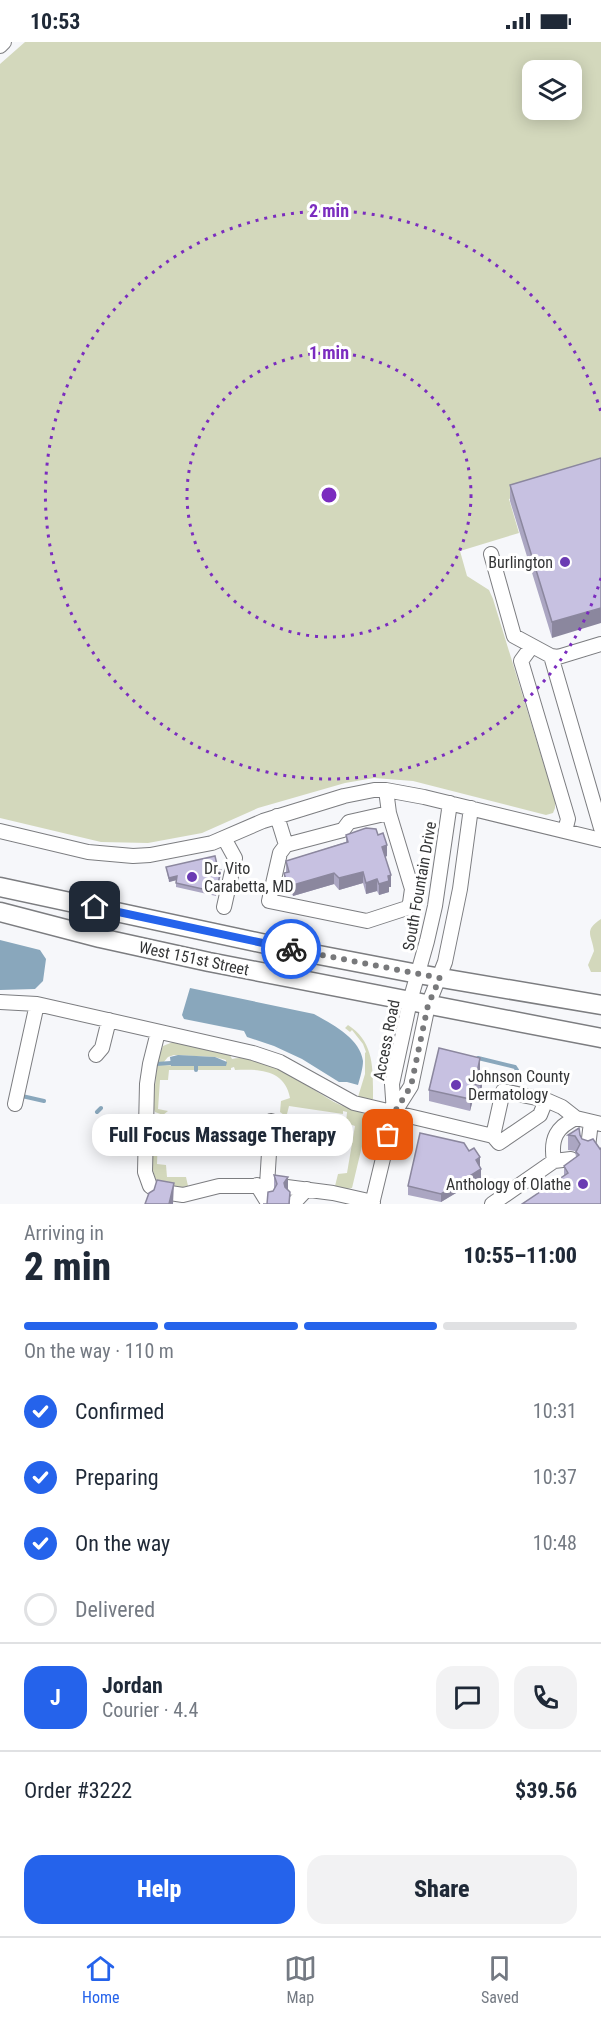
<!DOCTYPE html>
<html lang="en">
<head>
<meta charset="utf-8">
<style>
	body { margin:0; font-family:"Roboto Condensed",sans-serif; background:#f2f2f3; color:#1f2937; height:100vh; display:flex; flex-direction:column; font-size:22px; white-space:nowrap }
	* { box-sizing:border-box; margin:0 }
	p { font-size:20px; color:#747a83 }
	.icon { flex:none; width:33px; height:33px; fill:none; stroke:currentColor; stroke-width:2; stroke-linecap:round; stroke-linejoin:round }
	.map { position:relative; height:1162px; overflow:hidden }
	.sheet { display:flex; flex-direction:column; background:#fff; flex:1 }
	.sheet>* { flex:none }
	.buttons { position:absolute; left:522px; top:18px; display:grid; gap:12px }
	.buttons a { display:grid; place-items:center; width:60px; height:60px; border-radius:12px; background:#fff; box-shadow:0 3px 15px #0003; font-size:30px }
	.pin { position:absolute; display:grid; place-items:center; width:51px; height:51px; color:#fff; margin:-26px; border-radius:12px; box-shadow:0 3px 9px #0006 }
	.courier { position:absolute; display:grid; place-items:center; width:60px; height:60px; margin:-30px; border:4px solid #2563eb; border-radius:50%; background:#fff; color:#222; box-shadow:0 2px 8px #0007 }
	.bubble { position:absolute; height:42px; border-radius:18px; background:#fff; box-shadow:0 3px 15px #0003; font-size:20px; font-weight:800; line-height:42px; text-align:center }
	.summary em { font-style:normal; font-weight:800 }
	.summary div { display:flex; flex-direction:column-reverse }
	.summary { display:flex; align-items:center; justify-content:space-between; height:102px; padding:0 24px }
	h1 { font-size:39px; font-weight:800; line-height:45px }
	.bar { display:grid; grid-template-columns:repeat(4,1fr); gap:9px 6px; align-content:center; height:72px; padding:0 24px }
	.bar i { height:8px; border-radius:4px; background:#e0e1e3 }
	.bar .selected { background:#2563eb }
	.bar p { grid-column:span 4 }
	.line { display:flex; align-items:center; gap:15px; padding:0 24px; border-top:2px solid #e0e1e3 }
	.line div { flex:1 }
	.round { display:grid; place-items:center; flex:none; width:63px; height:63px; border-radius:18px; background:#f2f2f3 }
	ol { padding:0 24px; list-style:none }
	li { display:flex; align-items:center; gap:18px; height:66px }
	li p { margin-inline-start:auto }
	li .icon { padding:6px; border-radius:50%; background:#2563eb; color:#fff; stroke-width:4 }
	li:last-child { color:#747a83 }
	li i { width:33px; height:33px; border:3px solid #e0e1e3; border-radius:50% }
	.button { display:flex; gap:12px; margin-top:auto; padding:12px 24px }
	.button a { flex:1; height:69px; border-radius:18px; background:#2563eb; color:#fff; font-size:24px; font-weight:800; line-height:69px; text-align:center }
	.button a+a { background:#f2f2f3; color:#1f2937 }
	.status { display:flex; justify-content:space-between; align-items:center; height:42px; padding:0 30px; background:#fff; direction:ltr }
	.status svg { height:16px; fill:currentColor }
	.tabs { display:flex; justify-content:space-around; align-items:center; height:84px; border-top:2px solid #e0e1e3; background:#fff; font-size:16px; color:#747a83 }
	.tabs a { display:grid; justify-items:center; gap:3px }
	.tabs .selected { color:#2563eb }
	.map>svg:first-child { display:block }
	.green { fill:#d3d8bc; fill-rule:evenodd }
	.water { fill:#89a7bc }
	.lines { fill:none; stroke-linecap:round; stroke-linejoin:round }
	.stream { stroke:#89a7bc; stroke-width:4 }
	.minor-casing { stroke:#7c7d80; stroke-width:16 }
	.major-casing { stroke:#7c7d80; stroke-width:21 }
	.minor { stroke:#fff; stroke-width:14 }
	.major { stroke:#fff; stroke-width:18 }
	.wall { fill:#aba6c2 }
	.shaded-wall { fill:#8b879e }
	.building { fill:#c7c1e1; stroke:#8b879e; stroke-width:1.5 }
	.done { stroke:#78797b; stroke-width:6; stroke-dasharray:0 10.8 }
	.route { stroke:#2563eb; stroke-width:8 }
	.ring { fill:none; stroke:#7b2cbf; stroke-width:3; stroke-dasharray:3 6 }
	.poi-dot { fill:#6b3bb3; stroke:#fff; stroke-width:2 }
	.labels { text-anchor:middle; stroke-width:6; stroke-linejoin:round; paint-order:stroke }
	.poi-label { font-size:16px; fill:#343536; stroke:#fff; text-anchor:end }
	.street-label { font-size:16px; fill:#343536; stroke:#fff }
	.centre { fill:#7b2cbf; stroke:#fff; stroke-width:3 }
	.ring-label { font-size:18px; text-anchor:middle; font-weight:bold; fill:#7b2cbf; stroke:#fff; stroke-width:6; stroke-linejoin:round; paint-order:stroke }
</style>
</head>
<body>
<div class="status"><b>10:53</b><svg viewBox="0 0 49 12"><path d="M0 12V9h3v3zM5 12V6h3v6zM10 12V3h3v9zM15 12V0h3v12zM26 1h20v11H26zM47 4h2v5h-2z"/></svg></div>
<div class="map">
<svg width="601" height="1162" viewBox="0 0 601 1162">
	<rect width="100%" height="100%" fill="#f6f7fa"/>
	<path class="green" d="M 25,0 L 601,0 L 601,429 L 509,457 L 519,491 L 460,509 L 467,534 L 489,548 L 493,557 L 555,759 L 555,766 L 553,771 L 546,773 L 413,739 L 374,736 L 345,741 L 258,766 L 202,791 L 148,801 L 101,800 L 0,776 L 0,22 ZM 532,28 L 572,28 L 572,68 L 532,68 Z
		M 601,877 L 601,930 L 591,930 L 588,923 L 594,909 C 592,893 583,889 601,877 Z
		M 348,983 C 375,1000 373,1029 373,1057 L 367,1058 L 358,1055 L 365,1032 L 365,1011 L 366,1010 L 363,1002 L 352,988 L 350,990 L 345,986 Z
		M 173,1000 L 230,1013 L 232,1017 C 259,1009 309,1046 334,1060 C 345,1066 359,1068 369,1075 L 352,1146 L 347,1147 L 335,1144 L 338,1132 L 347,1131 L 355,1084 L 346,1081 L 347,1070 L 343,1069 L 343,1072 L 289,1064 L 287,1072 L 284,1073 L 280,1070 L 281,1059 L 290,1056 C 285,1027 258,1027 235,1028 L 234,1025 L 231,1026 L 231,1028 L 197,1028 L 197,1024 L 226,1024 L 226,1018 L 215,1015 L 174,1013 L 168,1015 L 163,1021 L 157,1021 L 163,1004 Z
		M 157,1023 L 194,1024 L 194,1028 L 169,1028 L 168,1038 L 160,1038 L 158,1067 L 168,1069 L 163,1073 L 155,1070 L 153,1065 Z
		M 159,1087 L 164,1087 L 167,1091 L 166,1093 L 158,1093 L 157,1122 L 166,1123 L 167,1135 L 186,1135 L 188,1144 C 146,1154 152,1123 153,1094 Z"/>
	<path class="water" d="M 0,898 L 40,908 L 46,917 L 43,939 L 35,947 L 0,948 Z
		M 190,946 L 314,972 C 332,982 360,996 363,1019 C 363,1026 360,1036 358,1043 L 347,1040 L 339,1040 L 302,1017 L 274,1004 L 247,995 L 244,989 L 184,977 L 182,973 Z
		M 178,1013 L 215,1015 L 227,1020 L 226,1024 L 171,1024 L 170,1015 Z"/>
	<g class="lines">
		<path class="stream" d="M 478,1016 L 515,1025 L 517,1028 L 515,1035
			M 156,1022 L 171,1021
			M 196,1024 L 196,1028
			M 22,1054 L 44,1059
			M 97,1070 L 101,1066"/>
		<defs>
			<path id="minor" d="M 0,4 L 4,0
				M 491,512 L 514,594 L 551,614 L 558,615 L 601,602
				M 532,604 L 521,619 L 568,777 L 565,789
				M 551,614 L 601,786
				M 386,748 L 389,771 L 412,847 L 410,861 L 407,866 L 367,879 L 269,859 L 280,811 L 286,803 L 343,788 L 349,780 L 389,771
				M 277,774 L 286,803
				M 0,789 L 88,810 L 133,814 L 150,813 L 212,801 L 263,779 L 344,754 L 374,748 L 386,748 L 424,755 L 601,798
				M 224,865 L 235,816 L 224,796
				M 0,960 L 37,962 L 253,1011 L 280,1020 L 354,1061 L 493,1094 L 503,1049 L 546,1058 L 540,1073 L 499,1101 L 493,1094
				M 158,990 L 150,1022 L 147,1042 L 145,1130 L 150,1144 L 157,1149 L 183,1153 L 219,1144 L 279,1144 L 333,1151 L 373,1160
				M 96,1013 L 102,1006 L 109,978
				M 546,1058 L 562,1065 L 576,1076
				M 15,1062 L 37,962
				M 394,1071 L 411,1044 L 428,963 L 445,920 L 460,847 L 471,766
				M 588,1105 L 591,1080
				M 554,1119 L 571,1117
				M 257,1143 L 268,1161
				M 267,1143 L 271,1079
				M 293,1162 L 307,1147
				M 372,1162 L 394,1071 L 392,1042 L 410,959 L 427,899 L 435,864 L 450,761
				M 492,1162 L 554,1119 C 550,1096 557,1085 576,1076 L 601,1082"/>
			<path id="major" d="M 0,845 L 298,909 L 418,932 L 601,963
				M 0,870 L 100,896 L 209,920 L 601,996"/>
		</defs>
		<use href="#minor" class="minor-casing"/>
		<use href="#major" class="major-casing"/>
		<use href="#minor" class="minor"/>
		<use href="#major" class="major"/>
	</g>
	<path class="wall" d="M 601,416 L 552,596 L 510,459 L 510,443 Z
		M 346,793 L 387,814 L 385,815 L 391,845 L 389,845 L 389,850 L 379,853 L 377,849 L 366,852 L 363,841 L 339,848 L 334,842 L 293,854 L 292,852 L 287,853 L 284,843 L 284,831 L 286,831 L 286,819 L 346,800 Z
		M 166,825 L 218,827 L 221,832 L 216,854 L 176,845 L 176,838 L 169,840 Z
		M 480,1027 L 479,1032 L 482,1044 L 480,1055 L 474,1054 L 470,1069 L 429,1059 L 429,1048 Z
		M 568,1093 L 580,1093 L 582,1097 L 600,1107 L 564,1134 L 564,1124 L 576,1115 L 575,1109 L 568,1108 Z
		M 480,1124 L 479,1125 L 481,1136 L 441,1160 L 408,1153 L 408,1144 Z
		M 274,1133 L 288,1149 L 290,1162 L 267,1162 L 274,1148 Z"/>
	<path class="shaded-wall" d="M 601,566 L 601,581 L 552,596 L 552,580 Z
		M 387,803 L 387,814 L 382,816 L 382,805 Z
		M 363,830 L 363,841 L 339,848 L 339,836 Z
		M 334,831 L 334,842 L 293,854 L 293,843 Z
		M 391,833 L 391,845 L 389,845 L 389,850 L 379,853 L 379,842 L 388,834 Z
		M 177,834 L 177,838 L 169,840 L 169,836 Z
		M 377,837 L 377,849 L 366,852 L 366,841 Z
		M 292,840 L 292,852 L 287,853 L 287,841 Z
		M 480,1016 L 480,1027 L 477,1043 L 477,1031 Z
		M 482,1032 L 482,1044 L 480,1055 L 480,1043 Z
		M 474,1042 L 474,1054 L 470,1069 L 470,1057 Z
		M 480,1115 L 480,1124 L 476,1127 L 476,1118 Z
		M 481,1127 L 481,1136 L 441,1160 L 441,1152 Z
		M 288,1135 L 288,1154 L 284,1161 L 284,1141 Z
		M 174,1141 L 173,1162 L 169,1162 Z"/>
	<path class="building" d="M 601,416 L 601,566 L 552,580 L 510,443 Z
		M 366,786 L 376,787 L 378,793 L 383,791 L 387,803 L 382,805 L 391,833 L 388,834 L 389,839 L 379,842 L 377,837 L 366,841 L 363,830 L 339,836 L 334,831 L 293,843 L 292,840 L 287,841 L 284,831 L 289,830 L 286,819 L 348,800 L 346,793 Z
		M 215,814 L 218,827 L 221,828 L 216,850 L 176,841 L 177,834 L 169,836 L 166,825 Z
		M 439,1006 L 480,1016 L 477,1031 L 482,1032 L 480,1043 L 474,1042 L 470,1057 L 429,1048 Z
		M 579,1086 L 580,1093 L 582,1097 L 588,1099 L 593,1097 L 600,1107 L 601,1106 L 601,1162 L 522,1162 L 568,1131 L 564,1124 L 579,1113 L 576,1110 L 580,1102 L 575,1094 L 568,1093 Z
		M 420,1091 L 464,1101 L 469,1109 L 474,1106 L 480,1115 L 476,1118 L 481,1127 L 441,1152 L 408,1144 Z
		M 274,1133 L 288,1135 L 284,1141 L 285,1145 L 290,1150 L 289,1162 L 263,1162 L 267,1162 L 268,1150 L 273,1149 L 277,1142 Z
		M 157,1138 L 174,1141 L 169,1162 L 145,1162 L 149,1151 L 154,1148 Z"/>
	<g class="lines">
		<path class="done" d="M 291,907 L 440,936 L 428,963 L 411,1044 L 394,1071 L 388,1093"/>
		<path class="route" d="M 95,865 L 291,907"/>
	</g>
	<g class="ring">
		<circle cx="329" cy="453" r="142"/>
		<path d="M601 536A284 284 0 1 1 601 370"/>
	</g>
	<g class="poi-dot">
		<circle cx="565" cy="520" r="6"/>
		<circle cx="192" cy="835" r="6"/>
		<circle cx="456" cy="1043" r="6"/>
		<circle cx="583" cy="1142" r="6"/>
	</g>
	<g class="labels">
		<g class="poi-label">
			<text x="553" y="526">Burlington</text>
			<text x="204" y="832" text-anchor="start">Dr. Vito<tspan x="204" dy="18">Carabetta, MD</tspan></text>
			<text x="468" y="1040" text-anchor="start">Johnson County<tspan x="468" dy="18">Dermatology</tspan></text>
			<text x="571" y="1148">Anthology of Olathe</text>
		</g>
		<g class="street-label">
			<text transform="translate(419 844) rotate(-80)" y="6">South Fountain Drive</text>
			<text transform="translate(194 916) rotate(12)" y="6">West 151st Street</text>
			<text transform="translate(386 998) rotate(-79)" y="6">Access Road</text>
		</g>
	</g>
	<circle cx="329" cy="453" r="9" class="centre"/>
	<g class="ring-label">
		<text x="329" y="175">2 min</text>
		<text x="329" y="317">1 min</text>
	</g>
</svg>
<div class="buttons">
<a><svg class="icon" aria-label="layers" viewBox="0 0 24 24"><path d="M12 4l9 5-9 5-9-5zM3 14l9 5 9-5"/></svg></a>
</div>
<div class="pin" style="left:388px;top:1093px;background:#ea580c"><svg class="icon" aria-label="bag" viewBox="0 0 24 24"><path d="M5 8h14l-1 12H6zM9 8a3 3 0 0 1 6 0"/></svg></div>
<div class="pin" style="left:95px;top:865px;background:#1f2937"><svg class="icon" aria-label="home" viewBox="0 0 24 24"><path d="M3 11l9-7 9 7M6 9v11h12V9"/></svg></div>
<div class="courier" style="left:291px;top:907px"><svg class="icon" aria-label="bike" viewBox="0 0 24 24"><circle cx="6" cy="16" r="4"/><circle cx="18" cy="16" r="4"/><path d="M6 16l4-8h5l3 8M10 8l3 8H6M13 5h3"/></svg></div>
<div class="bubble" style="left:92px;top:1072px;width:261px">Full Focus Massage Therapy</div>
</div>
<section class="sheet">
<div class="summary"><div><h1>2 min</h1><p>Arriving in</p></div><em>10:55–11:00</em></div>
<div class="bar"><i class="selected"></i><i class="selected"></i><i class="selected"></i><i></i><p>On the way · 110 m</p></div>
<ol>
<li><svg class="icon" aria-label="check" viewBox="0 0 24 24"><path d="M5 12l5 5 9-10"/></svg>Confirmed<p>10:31</p></li>
<li><svg class="icon" aria-label="check" viewBox="0 0 24 24"><path d="M5 12l5 5 9-10"/></svg>Preparing<p>10:37</p></li>
<li><svg class="icon" aria-label="check" viewBox="0 0 24 24"><path d="M5 12l5 5 9-10"/></svg>On the way<p>10:48</p></li>
<li><i></i>Delivered</li>
</ol>
<div class="line" style="height:108px"><b class="round" style="background:#2563eb;color:#fff">J</b><div><b>Jordan</b><p>Courier · 4.4</p></div><a class="round"><svg class="icon" aria-label="chat" viewBox="0 0 24 24"><path d="M4 5h16v11H9l-5 4z"/></svg></a><a class="round"><svg class="icon" aria-label="phone" viewBox="0 0 24 24"><path d="M5 4h4l2 5-3 2q2 4 5 5l2-3 5 2v4C11 20 4 13 5 4z"/></svg></a></div>
<div class="line" style="height:78px"><div>Order #3222</div><b>$39.56</b></div>
<div class="button"><a>Help</a><a>Share</a></div>
</section>
<nav class="tabs">
<a class="selected"><svg class="icon" aria-label="home" viewBox="0 0 24 24"><path d="M3 11l9-7 9 7M6 9v11h12V9"/></svg>Home</a>
<a><svg class="icon" aria-label="map" viewBox="0 0 24 24"><path d="M3 6l6-2 6 2 6-2v14l-6 2-6-2-6 2zM9 4v14M15 6v14"/></svg>Map</a>
<a><svg class="icon" aria-label="saved" viewBox="0 0 24 24"><path d="M7 4h10v16l-5-4-5 4z"/></svg>Saved</a>
</nav>
</body>
</html>
